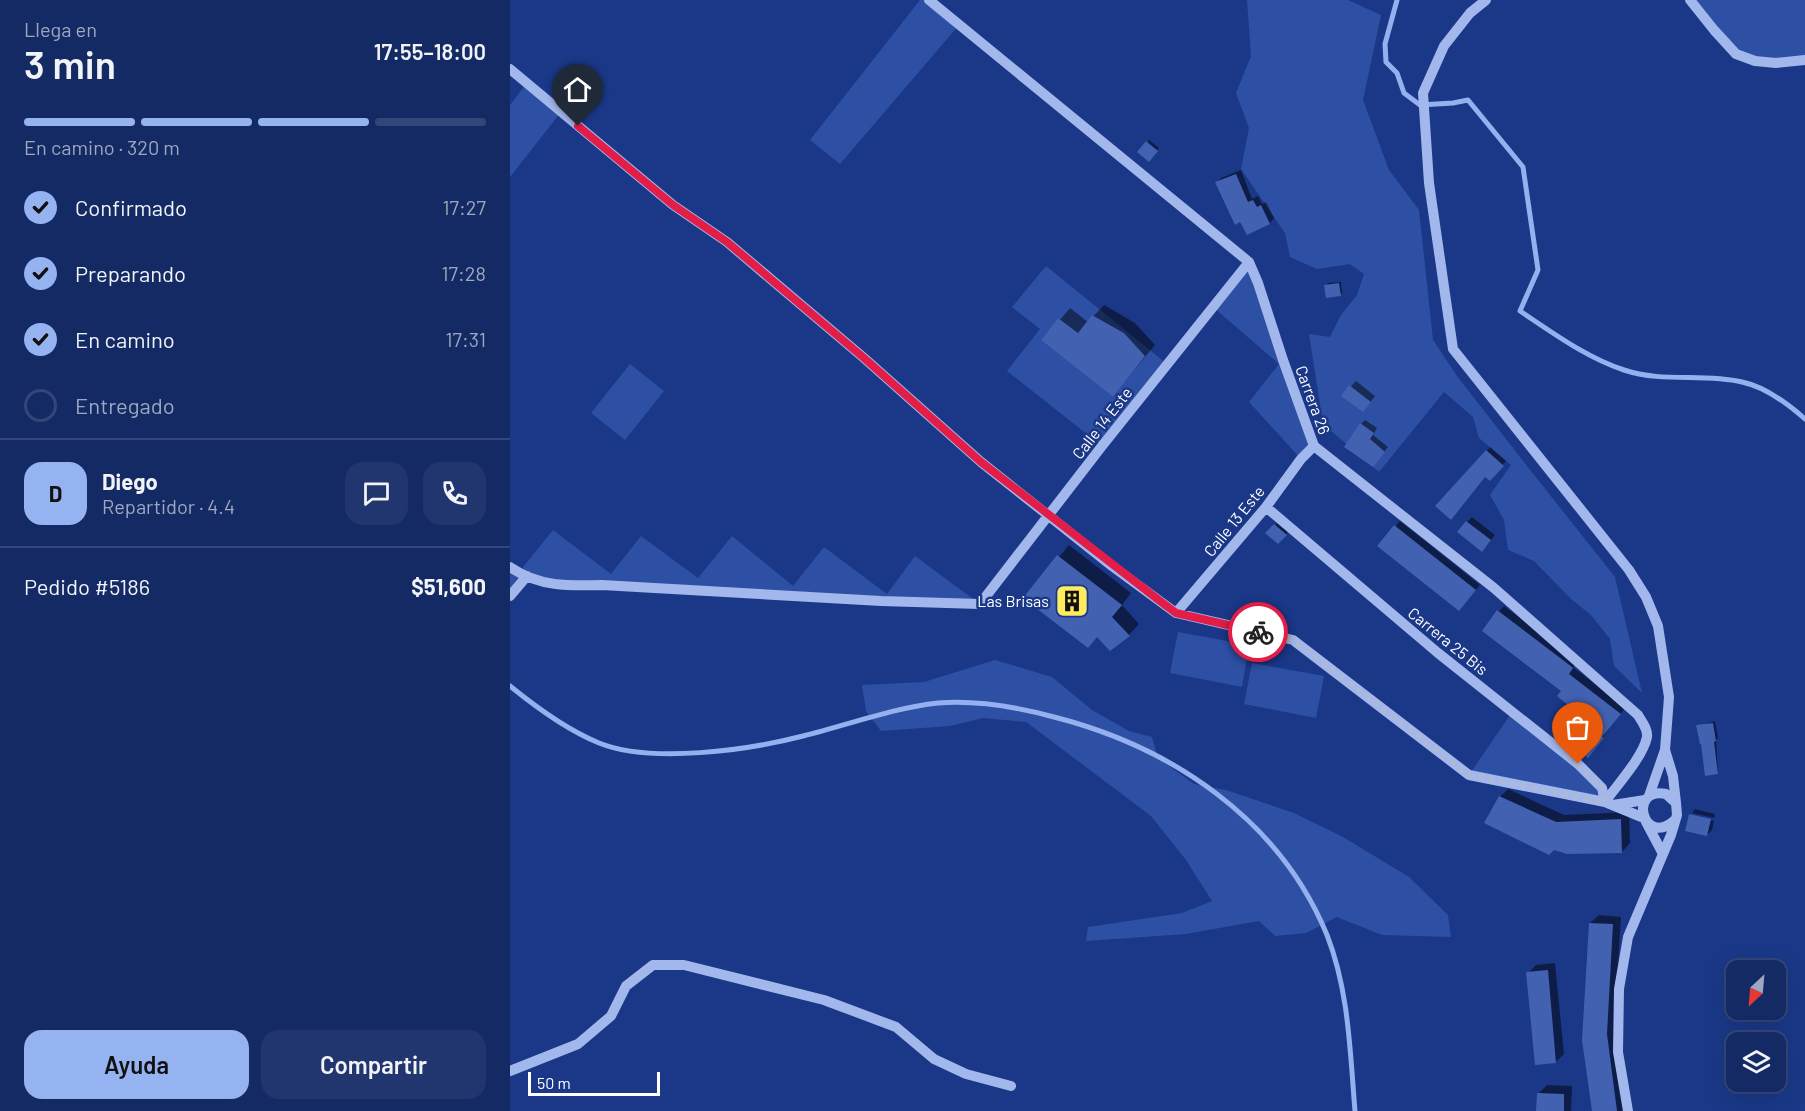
<!DOCTYPE html>
<html lang="es">
<head>
<meta charset="utf-8">
<style>
	body { margin:0; font-family:Barlow,sans-serif; background:#21366e; color:#f1f3f6; height:100vh; display:flex; flex-direction:column; font-size:22px; white-space:nowrap }
	* { box-sizing:border-box; margin:0 }
	p { font-size:20px; color:#9da7bf }
	.icon { flex:none; width:33px; height:33px; fill:none; stroke:currentColor; stroke-width:2; stroke-linecap:round; stroke-linejoin:round }
	.map { position:relative; flex:1; overflow:hidden }
	.sheet { display:flex; flex-direction:column; background:#142a65; width:510px }
	.sheet>* { flex:none }
	.needle { width:39px; rotate:206deg }
	.fabs { position:absolute; left:1216px; top:960px; display:grid; gap:12px }
	.fabs a { display:grid; place-items:center; width:60px; height:60px; border-radius:12px; background:#142a65; box-shadow:0 6px 24px #0002,0 0 0 2px #334679; font-size:30px }
	.scale { position:absolute; left:18px; bottom:15px; width:132px; box-sizing:border-box; padding-left:6px; border:3px solid #fff; border-top:0; font-size:16px; line-height:21px; white-space:nowrap; color:#fff; -webkit-text-stroke:4px #1a3887; paint-order:stroke }
	.pin { position:absolute; display:grid; place-items:center; width:51px; height:51px; color:#fff; margin:-62px -26px; border-radius:50% 50% 50% 0; rotate:-45deg; box-shadow:0 0 6px #0007 }
	.pin .icon { rotate:45deg }
	.courier { position:absolute; display:grid; place-items:center; width:60px; height:60px; margin:-30px; border:4px solid #e11d48; border-radius:50%; background:#fff; color:#222; box-shadow:0 2px 8px #0007 }
	.summary em { font-style:normal; font-weight:600 }
	.summary div { display:flex; flex-direction:column-reverse }
	.summary { display:flex; align-items:center; justify-content:space-between; height:102px; padding:0 24px }
	h1 { font-size:39px; font-weight:600; line-height:45px }
	.bar { display:grid; grid-template-columns:repeat(4,1fr); gap:9px 6px; align-content:center; height:72px; padding:0 24px }
	.bar i { height:8px; border-radius:4px; background:#334679 }
	.bar .active { background:#95b2f1 }
	.bar p { grid-column:span 4 }
	.line { display:flex; align-items:center; gap:15px; padding:0 24px; border-top:2px solid #334679 }
	.line div { flex:1 }
	.round { display:grid; place-items:center; flex:none; width:63px; height:63px; border-radius:18px; background:#21366e }
	ol { padding:0 24px; list-style:none }
	li { display:flex; align-items:center; gap:18px; height:66px }
	li p { margin-inline-start:auto }
	li .icon { padding:6px; border-radius:50%; background:#95b2f1; color:#111; stroke-width:4 }
	li:last-child { color:#9da7bf }
	li i { width:33px; height:33px; border:3px solid #334679; border-radius:50% }
	.button { display:flex; gap:12px; margin-top:auto; padding:12px 24px }
	.button a { flex:1; height:69px; border-radius:18px; background:#95b2f1; color:#111; font-size:24px; font-weight:600; line-height:69px; text-align:center }
	.button a+a { background:#21366e; color:#f1f3f6 }
	main { display:flex; flex:1; min-height:0 }
	.map>svg:first-child { display:block }
	.green { fill:#2d50a5; fill-rule:evenodd }
	.shadow { fill:#0007 }
	.lines { fill:none; stroke-linecap:round; stroke-linejoin:round }
	.stream { stroke:#95b0ee; stroke-width:5 }
	.building { fill:#4361b1 }
	.minor { stroke:#a2b7ec; stroke-width:10 }
	.done { stroke:#afb9d5; stroke-width:6; stroke-dasharray:0 10.8 }
	.route { stroke:#e11d48; stroke-width:8 }
	.labels { text-anchor:middle; stroke-width:5; stroke-linejoin:round; paint-order:stroke }
	.street-label { font-size:16px; fill:#fff; stroke:#1a3887 }
	.poi-label { font-size:16px; fill:#fff; stroke:#1a3887; text-anchor:end }
</style>
</head>
<body>
<main>
<section class="sheet">
<div class="summary"><div><h1>3 min</h1><p>Llega en</p></div><em>17:55–18:00</em></div>
<div class="bar"><i class="active"></i><i class="active"></i><i class="active"></i><i></i><p>En camino · 320 m</p></div>
<ol>
<li><svg class="icon" aria-label="check" viewBox="0 0 24 24"><path d="M5 12l5 5 9-10"/></svg>Confirmado<p>17:27</p></li>
<li><svg class="icon" aria-label="check" viewBox="0 0 24 24"><path d="M5 12l5 5 9-10"/></svg>Preparando<p>17:28</p></li>
<li><svg class="icon" aria-label="check" viewBox="0 0 24 24"><path d="M5 12l5 5 9-10"/></svg>En camino<p>17:31</p></li>
<li><i></i>Entregado</li>
</ol>
<div class="line" style="height:108px"><b class="round" style="background:#95b2f1;color:#111">D</b><div><b>Diego</b><p>Repartidor · 4.4</p></div><a class="round"><svg class="icon" aria-label="chat" viewBox="0 0 24 24"><path d="M4 5h16v11H9l-5 4z"/></svg></a><a class="round"><svg class="icon" aria-label="phone" viewBox="0 0 24 24"><path d="M5 4h4l2 5-3 2q2 4 5 5l2-3 5 2v4C11 20 4 13 5 4z"/></svg></a></div>
<div class="line" style="height:78px"><div>Pedido #5186</div><b>$51,600</b></div>
<div class="button"><a>Ayuda</a><a>Compartir</a></div>
</section>
<div class="map">
<svg width="1295" height="1111" viewBox="0 0 1295 1111">
	<rect width="100%" height="100%" fill="#1a3887"/>
	<path class="green" d="M 410,0 L 419,0 L 449,25 L 330,164 L 300,140 Z
		M 737,0 L 838,0 L 871,15 L 853,100 L 879,170 L 909,210 L 923,340 L 947,376 L 1017,466 L 1105,577 L 1132,693 L 1104,666 L 1100,639 L 1081,615 L 1061,599 L 1024,561 L 998,550 L 994,520 L 980,495 L 1001,465 L 969,438 L 963,417 L 934,392 L 869,472 L 813,424 L 799,334 L 820,337 L 831,315 L 847,295 L 854,274 L 840,264 L 807,269 L 780,257 L 775,233 L 731,169 L 739,128 L 726,93 L 741,56 Z
		M 1180,0 L 1295,0 L 1295,60 L 1266,63 L 1226,54 Z
		M 17,83 L 51,112 L 0,177 L 0,105 Z
		M 739,262 L 804,446 L 791,459 L 739,402 L 769,364 L 703,307 Z
		M 536,266 L 657,364 L 592,446 L 497,371 L 530,329 L 502,307 ZM 583,315 L 614,333 L 635,356 L 603,397 L 531,340 L 548,318 L 568,333 Z
		M 120,364 L 154,391 L 115,440 L 81,413 Z
		M 43,530 L 101,574 L 131,536 L 188,578 L 222,536 L 283,586 L 314,547 L 377,594 L 405,556 L 470,604 L 92,585 L 17,576 L 0,596 L 0,567 L 9,572 Z
		M 668,632 L 739,645 L 732,687 L 660,673 Z
		M 485,660 L 542,677 L 582,710 L 619,731 L 642,737 L 648,758 L 684,784 L 716,790 L 784,813 L 833,837 L 899,877 L 938,915 L 941,937 L 872,935 L 827,917 L 796,933 L 765,936 L 749,921 L 676,934 L 576,941 L 578,927 L 672,913 L 702,901 L 676,860 L 641,816 L 516,722 L 473,718 L 440,726 L 371,731 L 356,711 L 352,685 L 414,682 Z
		M 742,663 L 814,676 L 806,718 L 734,704 Z
		M 1002,712 L 1068,764 L 1095,802 L 959,775 Z"/>
	<path class="shadow" d="M 639,140 L 649,148 L 639,160 L 629,152 Z
		M 731,170 L 742,199 L 748,196 L 752,204 L 756,202 L 764,218 L 760,223 L 738,233 L 707,182 L 711,178 Z
		M 831,282 L 832,293 L 830,295 L 816,286 L 818,283 Z
		M 594,305 L 625,323 L 645,345 L 603,395 L 533,340 L 560,308 L 578,322 Z
		M 846,381 L 865,396 L 858,405 L 833,395 Z
		M 855,420 L 867,428 L 863,435 L 878,447 L 867,461 L 851,424 Z
		M 980,447 L 996,461 L 980,479 L 975,475 L 927,506 Z
		M 962,517 L 985,535 L 977,545 L 957,522 Z
		M 890,521 L 970,585 L 954,604 L 869,545 Z
		M 767,523 L 778,532 L 768,542 L 758,533 Z
		M 559,545 L 621,593 L 612,605 L 629,624 L 619,635 L 588,636 L 515,598 Z
		M 994,606 L 1067,662 L 1063,667 L 1115,708 L 1083,750 L 1071,714 L 989,611 Z
		M 1205,721 L 1208,738 L 1206,740 L 1208,771 L 1206,773 L 1188,726 Z
		M 998,789 L 1054,815 L 1119,812 L 1120,843 L 1112,852 L 990,797 Z
		M 1185,809 L 1205,814 L 1204,818 L 1182,813 Z
		M 1181,813 L 1181,816 L 1204,821 L 1202,830 L 1197,835 L 1180,814 Z
		M 1089,915 L 1111,917 L 1104,1025 L 1115,1111 L 1083,1111 L 1080,923 Z
		M 1045,963 L 1054,1054 L 1046,1062 L 1018,973 L 1026,965 Z
		M 1037,1085 L 1062,1086 L 1061,1111 L 1028,1111 L 1029,1093 Z"/>
	<g class="lines">
		<path class="stream" d="M 887,0 L 875,44 L 876,62 L 887,73 L 894,93 L 910,105 L 943,103 L 958,100 L 1013,167 L 1028,270 L 1010,311 C 1043,333 1077,358 1114,370 C 1153,383 1193,373 1232,382 C 1256,387 1277,403 1295,419
			M 0,686 C 27,708 57,730 89,743 C 141,764 239,750 293,736 C 338,725 382,708 428,703 C 467,700 507,707 544,717 C 662,747 770,820 817,935 C 839,991 840,1052 845,1111"/>
	</g>
	<path class="building" d="M 636,141 L 648,151 L 639,162 L 627,152 Z
		M 726,174 L 738,202 L 743,200 L 747,207 L 751,205 L 760,224 L 737,235 L 730,222 L 725,225 L 705,182 Z
		M 829,283 L 831,296 L 816,298 L 814,285 Z
		M 582,315 L 614,333 L 635,356 L 603,397 L 531,340 L 548,318 L 568,333 Z
		M 839,385 L 861,402 L 853,412 L 831,396 Z
		M 850,423 L 864,433 L 860,439 L 875,452 L 863,467 L 834,447 Z
		M 976,450 L 994,466 L 980,481 L 975,477 L 941,520 L 925,506 Z
		M 956,521 L 981,540 L 972,552 L 947,532 Z
		M 764,524 L 777,535 L 768,544 L 755,533 Z
		M 884,525 L 966,590 L 949,611 L 867,546 Z
		M 547,555 L 612,605 L 602,617 L 620,636 L 600,651 L 587,637 L 578,648 L 513,598 Z
		M 987,610 L 1062,667 L 1063,668 L 1059,674 L 1111,714 L 1092,737 L 1094,738 L 1078,758 L 1051,735 L 1069,714 L 1047,696 L 1051,691 L 972,631 Z
		M 1203,723 L 1206,741 L 1204,742 L 1208,774 L 1195,776 L 1191,744 L 1190,744 L 1186,725 Z
		M 989,796 L 1046,822 L 1111,819 L 1112,853 L 1057,854 L 1044,850 L 1039,855 L 974,823 Z
		M 1179,814 L 1201,819 L 1197,836 L 1175,831 Z
		M 1079,923 L 1103,924 L 1097,1034 L 1107,1111 L 1082,1111 L 1072,1040 Z
		M 1038,970 L 1046,1063 L 1025,1065 L 1016,972 Z
		M 1027,1093 L 1054,1094 L 1054,1111 L 1026,1111 Z"/>
	<g class="lines">
		<path class="minor" d="M 419,0 L 739,262 L 748,283 L 773,360 L 804,446 L 984,588 L 1128,715 C 1132,722 1138,729 1137,737 C 1133,757 1107,785 1095,802
			M 976,0 L 960,13 L 934,46 L 913,93 L 919,183 L 943,349 L 1119,570 L 1136,597 L 1148,626 L 1159,697 L 1155,750 L 1139,796
			M 1180,0 L 1204,30 L 1226,54 L 1245,61 L 1266,63 L 1295,60
			M 0,69 L 163,205 L 217,242 L 354,358 L 471,462 L 602,566 L 666,613 L 783,640 L 959,775 L 1095,802 L 1134,818
			M 756,507 L 928,653 L 1068,764 L 1092,788 L 1095,802
			M 0,567 C 29,587 59,586 92,585 L 371,601 L 470,604 L 592,446 L 739,262
			M 0,596 L 17,576
			M 666,613 L 756,507 L 791,459 L 804,446
			M 1155,750 L 1163,776 L 1166,803
			M 1103,805 L 1135,800
			M 1136,822 L 1153,854
			M 0,1071 L 68,1044 L 101,1016 L 116,986 L 143,965 L 174,965 L 314,1000 L 386,1027 L 424,1059 L 456,1074 L 501,1086
			M 1118,1111 L 1108,1052 L 1109,989 L 1118,937 L 1161,835 L 1167,815 L 1166,803 L 1156,794 C 1117,786 1133,849 1165,820"/>
	</g>
	<g class="lines">
		<path class="done" d="M 748,632 L 783,640 L 959,775 L 1095,802 L 1092,788 L 1068,764"/>
		<path class="route" d="M 68,126 L 163,205 L 217,242 L 354,358 L 471,462 L 650,601 L 666,613 L 748,632"/>
	</g>
	<defs>
		<symbol id="building-square" viewBox="-11 -11 22 22"><rect x="-9" y="-9" width="18" height="18" rx="4" fill="#feeb5e" stroke="#1a3887"/><path d="M-4-6H4V6H1V3H-1V6H-4ZM-2.5-4.3h1.7v1.8h-1.7ZM.8-4.3h1.7v1.8H.8ZM-2.5-1h1.7V.8h-1.7ZM.8-1h1.7V.8H.8Z" fill="#111"/></symbol>
	</defs>
	<g fill-rule="evenodd">
		<use href="#building-square" x="543" y="582" width="38" height="38"/>
	</g>
	<g class="labels">
		<g class="street-label">
			<text transform="translate(803 400) rotate(70)" y="6">Carrera 26</text>
			<text transform="translate(592 423) rotate(-52)" y="6">Calle 14 Este</text>
			<text transform="translate(724 521) rotate(-51)" y="6">Calle 13 Este</text>
			<text transform="translate(938 641) rotate(39)" y="6">Carrera 25 Bis</text>
		</g>
		<g class="poi-label">
			<text x="539" y="607">Las Brisas</text>
		</g>
	</g>
</svg>
<div class="fabs">
<a><svg class="needle" viewBox="-14 -14 28 28"><path d="M0-13l5 13h-10z" fill="#e53935"/><path d="M0 13l5-13h-10z" fill="#9da7bf"/></svg></a>
<a><svg class="icon" aria-label="layers" viewBox="0 0 24 24"><path d="M12 4l9 5-9 5-9-5zM3 14l9 5 9-5"/></svg></a>
</div>
<div class="scale">50 m</div>
<div class="pin" style="left:1068px;top:764px;background:#ea580c"><svg class="icon" aria-label="bag" viewBox="0 0 24 24"><path d="M5 8h14l-1 12H6zM9 8a3 3 0 0 1 6 0"/></svg></div>
<div class="pin" style="left:68px;top:126px;background:#1f2937"><svg class="icon" aria-label="home" viewBox="0 0 24 24"><path d="M3 11l9-7 9 7M6 9v11h12V9"/></svg></div>
<div class="courier" style="left:748px;top:632px"><svg class="icon" aria-label="bike" viewBox="0 0 24 24"><circle cx="6" cy="16" r="4"/><circle cx="18" cy="16" r="4"/><path d="M6 16l4-8h5l3 8M10 8l3 8H6M13 5h3"/></svg></div>
</div>
</main>
</body>
</html>
